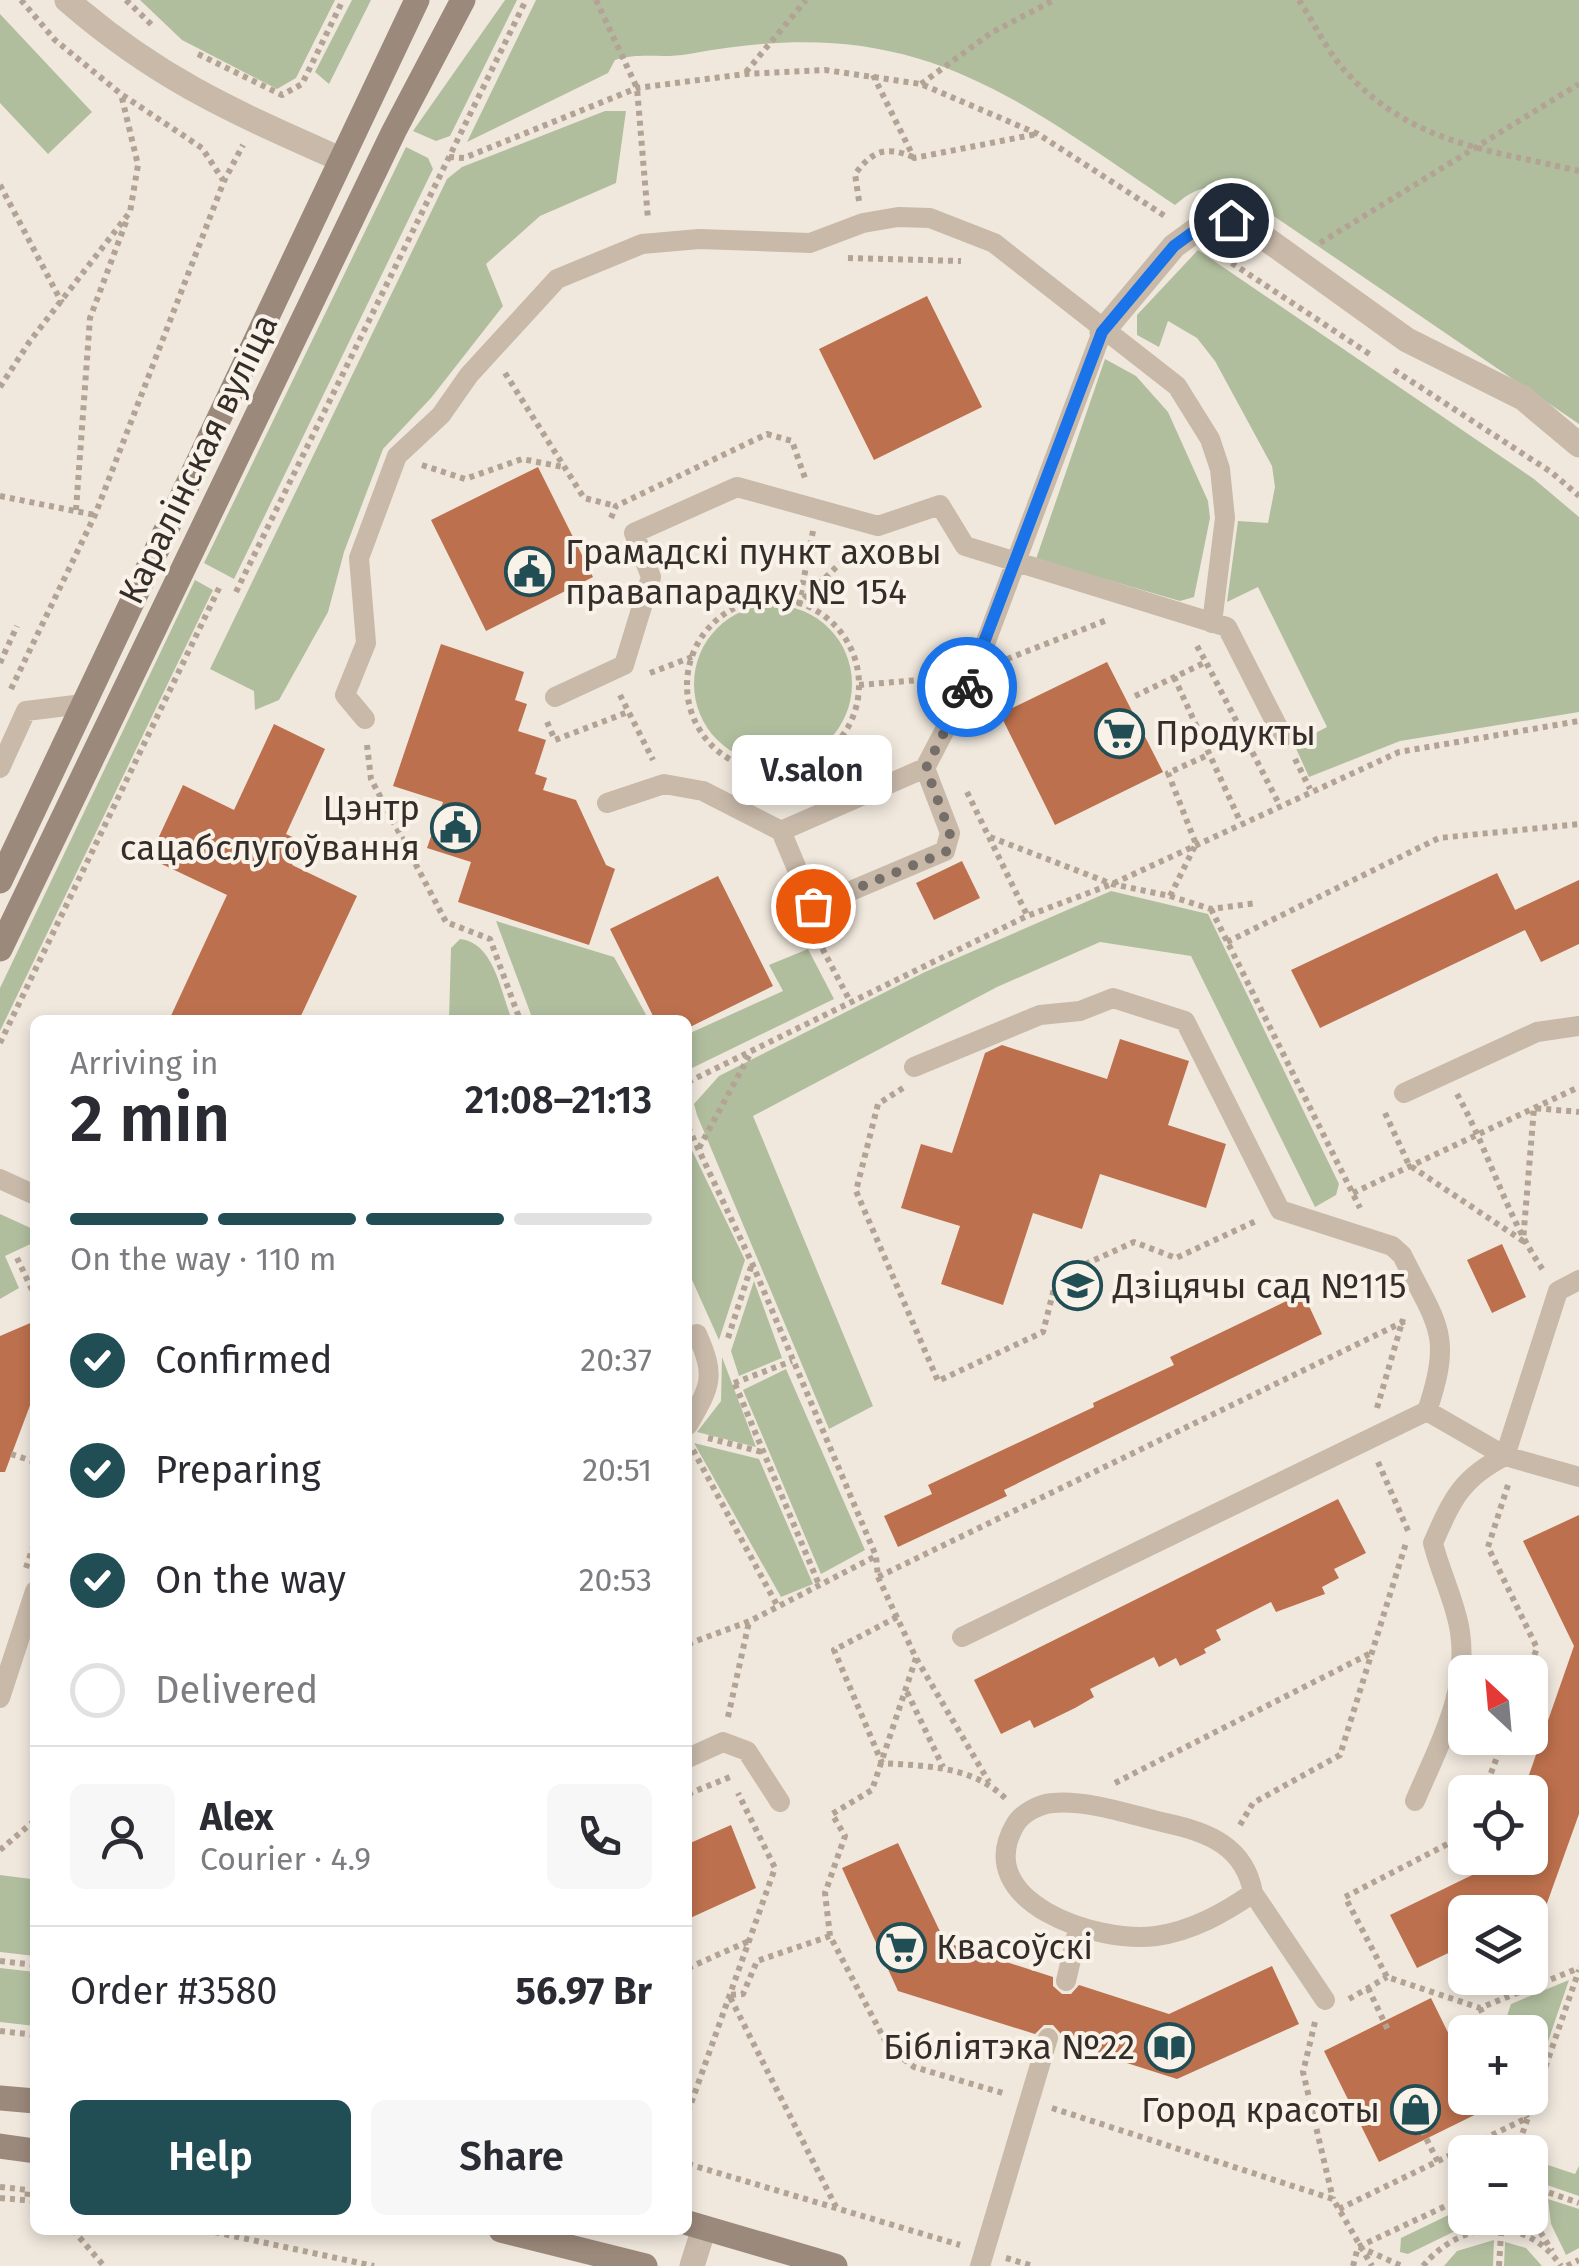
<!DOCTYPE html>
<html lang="en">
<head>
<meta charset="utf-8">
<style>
	body { margin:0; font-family:"Fira Sans",sans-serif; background:#f7f7f7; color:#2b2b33; height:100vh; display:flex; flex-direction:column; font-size:38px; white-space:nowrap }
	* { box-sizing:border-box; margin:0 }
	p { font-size:32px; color:#7c7c81 }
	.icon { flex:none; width:55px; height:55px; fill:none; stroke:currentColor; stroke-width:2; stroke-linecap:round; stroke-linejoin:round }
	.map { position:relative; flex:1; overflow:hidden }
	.details { position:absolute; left:30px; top:1015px; width:662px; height:1220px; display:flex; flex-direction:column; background:#fff; border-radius:15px; box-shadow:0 5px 15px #0003 }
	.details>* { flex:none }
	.needle { width:65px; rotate:334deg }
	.buttons { position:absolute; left:1448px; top:1655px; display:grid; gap:20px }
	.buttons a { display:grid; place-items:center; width:100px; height:100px; border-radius:15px; background:#fff; box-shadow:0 5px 15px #0003; font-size:50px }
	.pin { position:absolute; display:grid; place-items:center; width:85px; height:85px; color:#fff; margin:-42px; border:5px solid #fff; border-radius:50%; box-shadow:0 2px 10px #0007 }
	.courier { position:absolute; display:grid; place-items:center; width:100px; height:100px; margin:-50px; border:8px solid #1a73e8; border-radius:50%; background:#fff; color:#222; box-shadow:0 2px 12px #0007 }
	.bubble { position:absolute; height:70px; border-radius:15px; background:#fff; box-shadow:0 5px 15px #0003; font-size:32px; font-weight:600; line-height:70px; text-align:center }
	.summary em { font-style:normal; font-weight:600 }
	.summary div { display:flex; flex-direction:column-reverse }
	.summary { display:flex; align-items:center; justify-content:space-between; height:170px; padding:0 40px }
	h1 { font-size:65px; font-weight:600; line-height:75px }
	.bar { display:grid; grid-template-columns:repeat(4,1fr); gap:15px 10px; align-content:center; height:120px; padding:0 40px }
	.bar i { height:12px; border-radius:8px; background:#e1e1e2 }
	.bar .on { background:#214d54 }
	.bar p { grid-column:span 4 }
	.line { display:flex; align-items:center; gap:25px; padding:0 40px; border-top:2px solid #e1e1e2 }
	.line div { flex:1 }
	.round { display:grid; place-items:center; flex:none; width:105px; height:105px; border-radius:15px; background:#f7f7f7 }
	ol { padding:0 40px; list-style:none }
	li { display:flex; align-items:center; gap:30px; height:110px }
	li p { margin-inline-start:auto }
	li .icon { padding:10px; border-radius:50%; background:#214d54; color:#fff; stroke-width:4 }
	li:last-child { color:#7c7c81 }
	li i { width:55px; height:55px; border:5px solid #e1e1e2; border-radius:50% }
	.button { display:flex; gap:20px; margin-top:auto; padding:20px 40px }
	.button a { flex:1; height:115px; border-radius:15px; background:#214d54; color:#fff; font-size:40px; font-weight:600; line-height:115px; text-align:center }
	.button a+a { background:#f7f7f7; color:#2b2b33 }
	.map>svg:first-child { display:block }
	.green { fill:#b1be9e }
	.building { fill:#bd704d }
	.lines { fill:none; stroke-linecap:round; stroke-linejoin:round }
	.path { stroke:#b3a394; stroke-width:6; stroke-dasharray:5 5; stroke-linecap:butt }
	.lane { stroke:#c8b9a9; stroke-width:20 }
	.street { stroke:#c8b9a9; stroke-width:25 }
	.secondary { stroke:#9b897b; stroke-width:25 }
	.done { stroke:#766e68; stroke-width:10; stroke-dasharray:0 18 }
	.route { stroke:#1a73e8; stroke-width:12 }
	.labels { text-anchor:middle; stroke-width:8; stroke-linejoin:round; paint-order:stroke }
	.street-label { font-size:35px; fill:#352d29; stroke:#f8f2e9 }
	.poi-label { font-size:35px; fill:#352d29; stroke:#f8f2e9; text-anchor:start }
</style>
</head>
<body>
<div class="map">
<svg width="1579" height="2266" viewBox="0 0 1579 2266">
	<rect width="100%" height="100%" fill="#f0e8dd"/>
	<path class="green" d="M 140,0 L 335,0 L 296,78 L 277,89 L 182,40 Z
		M 352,0 L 371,0 L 329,84 L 315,72 Z
		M 505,0 L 517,0 L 450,136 L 436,141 L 413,131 Z
		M 536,0 L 1579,0 L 1579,424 L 1243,195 C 1216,182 1197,185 1175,205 C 1001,87 911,12 689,54 C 662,59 641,52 615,60 L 608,73 L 467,142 Z
		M 0,14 L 92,112 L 48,154 L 0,103 Z
		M 605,111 L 626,111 L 616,183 L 540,216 L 486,264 L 503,306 L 431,398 L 383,449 L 344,552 L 328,612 L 279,700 L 255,710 L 254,691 L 210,669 L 447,179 L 462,167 Z
		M 406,147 L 428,158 L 433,169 L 234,579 L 204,563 Z
		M 1198,250 L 1534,479 L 1579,517 L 1579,712 L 1400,741 L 1309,777 L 1294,744 L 1327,727 L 1258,587 L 1227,602 L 1238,521 L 1268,523 L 1275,487 L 1272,466 L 1215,361 L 1197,338 L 1168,321 L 1159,347 L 1137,335 L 1137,315 Z
		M 1105,359 L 1136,376 L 1168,412 L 1208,501 L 1210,518 L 1194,597 L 1180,601 L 1036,559 Z
		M 195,580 L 213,590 L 0,1031 L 0,988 Z
		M694 684a79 79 0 1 1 158 0a79 79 0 1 1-158 0Z
		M 1111,891 L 1208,914 L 1339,1184 L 1336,1195 L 1315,1207 L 1191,956 L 1100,942 L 997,987 L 753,1116 L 873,1406 L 829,1429 L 697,1115 L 694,1104 L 719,1076 L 925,972 Z
		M 496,921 L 614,957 L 649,1020 L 533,1020 Z
		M 460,939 C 494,942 501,993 512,1020 L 449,1020 L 451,948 Z
		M 808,949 L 834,999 L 688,1070 L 688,1034 L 783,991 L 769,965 Z
		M 688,1142 L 745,1260 L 719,1340 L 688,1271 Z
		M 0,1214 L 35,1230 L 35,1242 L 5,1256 L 19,1288 L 0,1299 Z
		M 754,1281 L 782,1358 L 739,1376 L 731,1351 Z
		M 722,1357 L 756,1447 L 697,1432 L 721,1401 Z
		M 786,1369 L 865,1550 L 821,1574 L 743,1390 Z
		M 694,1443 L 759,1459 L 813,1584 L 781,1597 Z
		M 0,1875 L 31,1879 L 35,1886 L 35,1956 L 0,1952 Z
		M 0,1968 L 35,1972 L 35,2026 L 0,2022 Z
		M 1569,1980 L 1530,2094 L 1530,2032 L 1502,2031 L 1511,2004 Z
		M 1530,2159 L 1575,2174 L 1579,2166 L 1579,2196 L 1538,2182 Z
		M 1548,2199 L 1579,2209 L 1579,2248 L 1566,2255 L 1551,2224 Z
		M 1465,2207 L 1465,2218 L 1482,2218 L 1408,2254 L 1400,2252 L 1401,2238 Z
		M 1494,2240 L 1493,2266 L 1444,2266 L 1457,2251 Z
		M 1505,2242 L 1526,2248 L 1542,2266 L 1504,2266 Z"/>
	<path class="building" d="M 927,296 L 982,407 L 874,460 L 819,349 Z
		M 538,467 L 593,577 L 486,631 L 431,520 Z
		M 441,644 L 524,672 L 515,700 L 527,704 L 518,731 L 546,740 L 535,774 L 547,778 L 543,790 L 576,800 L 606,865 L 615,869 L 589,945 L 458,902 L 471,862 L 427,848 L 443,802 L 393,786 Z
		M 1107,662 L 1163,772 L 1055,825 L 1000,714 Z
		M 274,724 L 325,749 L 286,834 L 303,842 L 292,865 L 357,896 L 299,1020 L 169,1020 L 227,895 L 149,858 L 183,785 L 234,810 Z
		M 962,861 L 980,898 L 934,920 L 916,883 Z
		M 1497,873 L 1525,930 L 1320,1028 L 1291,970 Z
		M 718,876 L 773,986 L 688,1028 L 688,1020 L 655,1020 L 610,929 Z
		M 1579,880 L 1579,944 L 1541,962 L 1515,910 Z
		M 1120,1039 L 1189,1061 L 1168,1125 L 1226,1144 L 1206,1208 L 1100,1174 L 1082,1229 L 1033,1213 L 1003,1305 L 941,1284 L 960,1226 L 901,1208 L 921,1144 L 952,1153 L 985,1053 L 1002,1045 L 1107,1079 Z
		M 1502,1244 L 1526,1297 L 1492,1313 L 1467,1260 Z
		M 1303,1293 L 1322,1334 L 1004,1490 L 1007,1496 L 898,1547 L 884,1516 L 932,1494 L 928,1485 L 1094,1407 L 1093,1403 L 1174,1365 L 1170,1357 Z
		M 35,1321 L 35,1392 L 5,1472 L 0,1472 L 0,1336 Z
		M 1338,1499 L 1366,1553 L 1334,1569 L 1339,1578 L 1322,1587 L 1325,1594 L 1276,1612 L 1271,1602 L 1216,1630 L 1221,1640 L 1204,1649 L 1206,1653 L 1180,1666 L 1176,1658 L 1159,1667 L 1154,1657 L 1090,1689 L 1094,1697 L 1075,1708 L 1034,1728 L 1030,1720 L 1001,1734 L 974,1680 Z
		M 1579,1515 L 1579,1814 L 1546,1906 L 1532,1912 L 1465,1912 L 1465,1945 L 1417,1968 L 1390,1915 L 1499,1862 L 1501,1858 L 1530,1858 L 1530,1792 L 1523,1792 L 1574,1646 L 1523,1541 Z
		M 731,1825 L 756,1888 L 688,1919 L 688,1844 Z
		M 898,1843 L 945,1942 L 1053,1977 L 1053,1986 L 1062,1994 L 1071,1994 L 1079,1985 L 1169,2014 L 1272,1966 L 1299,2024 L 1177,2079 L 1061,2042 L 1061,2034 L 1053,2025 L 1044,2025 L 1035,2034 L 898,1991 L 842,1868 Z
		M 1431,1998 L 1465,2067 L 1465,2098 L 1509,2098 L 1379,2162 L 1324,2051 Z"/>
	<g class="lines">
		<path class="path" d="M 21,0 L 55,40 L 121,94 L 202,148 L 223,180
			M 126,0 L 154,27
			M 596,0 L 637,88 L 648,219
			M 1299,0 C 1314,23 1327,51 1345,71 C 1413,145 1487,149 1579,171
			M 198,54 L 282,95 L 302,84 L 343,0
			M 746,72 L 806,0
			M 873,75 L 914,158 L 1037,134
			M 921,84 L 991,33 L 1054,0
			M 449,157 L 464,158 L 637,88 L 745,74 L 825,70 L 921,84 L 1038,134 L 1168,218
			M 0,185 L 62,303
			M 859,201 L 855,174 C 873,150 886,146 913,157
			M 1320,243 L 1579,84
			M 1215,252 L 1371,355
			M 848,258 L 961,261
			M 1394,370 L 1551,472 L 1579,496
			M 505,373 L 584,498 L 616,506
			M 0,387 L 30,341 L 130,212 L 138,165 L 121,94
			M 422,465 L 465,479 L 522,459 L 563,467
			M 0,496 L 95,515
			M 76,510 L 90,318 L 126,222
			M 611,518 L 616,506 L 767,434 L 792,441 L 806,481
			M 813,531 L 799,603 L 856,548
			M 236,592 L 526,0
			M687 685a86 86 0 1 1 172 0a86 86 0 1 1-172 0Z
			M 1197,646 L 1206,662
			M 1007,659 L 1107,620
			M 0,663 L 17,626
			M 650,673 L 692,657
			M 1174,677 L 1240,821
			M 859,685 L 943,678
			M 11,689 L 95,515 L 224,181 L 243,145
			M 620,695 L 653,760
			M 1135,696 L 1206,662 L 1279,804
			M 547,722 L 555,740 L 628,712
			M 367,745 L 371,779 L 446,922 L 490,939 L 520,1020
			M 1295,759 L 1310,789
			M 967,792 L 1027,915
			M 990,837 L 1112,884 L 1170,896 L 1196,844 L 1168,773 L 1208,755
			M 1170,896 L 1211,909 L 1257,903
			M 1211,909 L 1360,1208
			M 813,931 L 850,1001
			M 1227,942 L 1439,838 L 1579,824
			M 0,1043 L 221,584
			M 688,1082 L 1027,916 L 1112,884 L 1399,752 L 1579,721
			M 903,1088 L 878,1104 L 856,1191 L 938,1381 L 1043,1332 L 1057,1277 L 1134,1242 L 1176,1258 L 1256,1221
			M 1457,1094 C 1489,1151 1506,1216 1543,1270
			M 1385,1113 L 1409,1165 L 1523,1241 L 1534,1108 L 1579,1112
			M 688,1127 L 752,1263 L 876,1556 L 878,1577 L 1405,1321
			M 699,1148 L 750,1054
			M 1353,1193 L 1579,1087
			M 17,1258 L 35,1296
			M 728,1338 L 752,1264
			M 734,1383 L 792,1361
			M 735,1384 L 820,1587
			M 1377,1408 L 1403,1319
			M 708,1438 L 762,1452
			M 693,1450 L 778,1607
			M 11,1454 L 35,1462
			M 1378,1462 L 1409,1533
			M 1508,1485 L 1488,1547 L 1537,1648 L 1528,1672
			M 26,1568 L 35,1541
			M 878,1577 L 916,1658 L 989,1782
			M 897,1617 L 834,1650 L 882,1763 C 927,1766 974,1766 1007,1800
			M 688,1644 L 750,1621 L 876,1556
			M 916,1658 L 872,1790 L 832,1814 L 845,1836 L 825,1893 L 830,1936 L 889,2048 L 914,2067 L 1006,2094
			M 907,1692 L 943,1767
			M 728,1717 L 749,1622
			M 1115,1783 L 1371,1653
			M 1484,1792 L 1504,1738
			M 688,1794 L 730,1777
			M 1240,1825 L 1253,1803 L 1340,1755 L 1406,1543
			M 1465,1835 L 1345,1897 L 1387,1977 L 1480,2008 L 1579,1968
			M 0,1850 L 35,1820
			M 830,1936 L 757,1961 L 743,1994 L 729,1995 L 836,2207
			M 0,1961 L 35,1965
			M 688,1968 L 749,1941
			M 1368,1988 L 1388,2030
			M 1349,1999 L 1387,1977
			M 1480,2008 L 1491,2032
			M 1315,2022 L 1303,2072 L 1333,2199
			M 0,2031 L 35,2035
			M 1455,2063 L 1465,2058
			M 1518,2098 L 1527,2118
			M 1052,2108 L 1333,2199 L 1372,2266
			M 688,2112 L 775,1868 L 738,1793
			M 1422,2130 L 1438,2162
			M 1516,2152 L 1579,1970
			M 688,2164 L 960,2245
			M 1530,2186 L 1579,2203
			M 0,2187 L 28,2190 L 27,2201
			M 0,2198 L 35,2201
			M 1339,2209 L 1527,2118
			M 1530,2215 L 1552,2251
			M 73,2230 L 104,2266
			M 205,2230 L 374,2266
			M 1359,2247 L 1402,2266
			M 1006,2258 L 1033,2266
			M 1353,2266 L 1358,2247 L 1465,2197
			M 1423,2266 C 1460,2221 1525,2213 1561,2266
			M 1499,2266 L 1502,2218
			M 1567,2266 L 1579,2260"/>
		<path class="lane" d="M 555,697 L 624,665 L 651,577 L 634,533 L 737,487 L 878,526 L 940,505 L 965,546 L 1227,627 L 1283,737
			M 365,719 L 345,695 L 366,643 L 359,558 L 397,456 L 441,415 L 469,375 L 557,279 L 642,244 L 699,239 L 810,243 L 863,223 L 898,217 L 930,218 L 994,243 L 1177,386 L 1210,439 L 1220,469 L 1225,518 L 1212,623
			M 0,768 L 26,711 L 83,704
			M 607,803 L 664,784 L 703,791 L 781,831 L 813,907 L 945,851 L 950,833 L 925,768
			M 781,831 L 925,768 L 973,676 L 1102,332
			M 914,1067 L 1040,1015 L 1080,1011 L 1113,998 L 1185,1021 L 1280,1210 L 1392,1246 L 1402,1255 C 1436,1324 1454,1333 1427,1411 L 962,1637
			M 1404,1093 L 1537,1032 L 1579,1026
			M 0,1179 L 35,1195
			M 1427,1411 L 1505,1456 L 1579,1477
			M 688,1425 C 711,1385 716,1377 697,1334
			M 0,1698 L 35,1591
			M 688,1758 L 723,1742 L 747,1751 L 780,1802
			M 1415,1801 C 1438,1746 1469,1694 1460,1632 C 1456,1603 1440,1572 1433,1543 C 1452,1500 1461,1478 1505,1456 L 1558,1291 L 1579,1280
			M 1253,1893 C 1245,1847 1209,1832 1166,1823 C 1131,1815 1089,1800 1053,1803 C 1039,1804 1022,1813 1015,1825 C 970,1902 1098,1944 1156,1936 C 1192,1931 1224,1913 1253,1893 L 1325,2000
			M 1066,1981 L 1078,1929
			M 980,2266 L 1048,2038"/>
		<path class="street" d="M 67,0 C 158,79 232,111 340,159
			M 1102,332 L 1174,246 L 1207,222 L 1231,220 L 1269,241 L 1407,340 L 1523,398 L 1579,445
			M 692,2266 L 704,2228"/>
		<path class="secondary" d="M 0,881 L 417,0
			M 0,949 L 394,131 L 463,0
			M 0,2098 L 35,2101
			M 0,2146 L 35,2151
			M 688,2223 L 835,2266
			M 501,2230 L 645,2266"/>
	</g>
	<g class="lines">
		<path class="done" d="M 813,906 L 946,852 L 950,833 L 926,768 L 967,687"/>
		<path class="route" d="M 967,687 L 1102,332 L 1174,246 L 1207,222 L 1231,220"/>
	</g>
	<defs>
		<symbol id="civic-ring" viewBox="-11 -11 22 22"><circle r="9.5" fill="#f8f2e9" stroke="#214d54" stroke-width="1.5"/><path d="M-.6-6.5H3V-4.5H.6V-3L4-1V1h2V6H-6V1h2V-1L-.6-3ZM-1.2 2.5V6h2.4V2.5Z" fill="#214d54"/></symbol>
		<symbol id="supermarket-ring" viewBox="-11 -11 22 22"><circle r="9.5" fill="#f8f2e9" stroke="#214d54" stroke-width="1.5"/><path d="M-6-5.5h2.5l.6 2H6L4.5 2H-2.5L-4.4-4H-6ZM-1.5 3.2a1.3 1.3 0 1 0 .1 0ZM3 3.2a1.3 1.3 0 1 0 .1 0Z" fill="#214d54"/></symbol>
		<symbol id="school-ring" viewBox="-11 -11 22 22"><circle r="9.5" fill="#f8f2e9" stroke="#214d54" stroke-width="1.5"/><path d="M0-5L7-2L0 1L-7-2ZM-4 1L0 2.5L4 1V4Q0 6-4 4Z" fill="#214d54"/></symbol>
		<symbol id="library-ring" viewBox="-11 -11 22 22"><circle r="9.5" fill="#f8f2e9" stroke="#214d54" stroke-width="1.5"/><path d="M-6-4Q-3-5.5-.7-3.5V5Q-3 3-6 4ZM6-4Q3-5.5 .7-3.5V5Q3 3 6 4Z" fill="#214d54"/></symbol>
		<symbol id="shop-ring" viewBox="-11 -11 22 22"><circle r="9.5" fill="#f8f2e9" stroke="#214d54" stroke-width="1.5"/><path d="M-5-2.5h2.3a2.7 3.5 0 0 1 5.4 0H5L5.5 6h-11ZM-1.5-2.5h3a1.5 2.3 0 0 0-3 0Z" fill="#214d54"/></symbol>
	</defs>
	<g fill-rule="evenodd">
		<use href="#civic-ring" x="502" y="544" width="55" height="55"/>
		<use href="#supermarket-ring" x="1092" y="706" width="55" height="55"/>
		<use href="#civic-ring" x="428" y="800" width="55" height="55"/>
		<use href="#school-ring" x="1050" y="1258" width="55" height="55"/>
		<use href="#supermarket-ring" x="874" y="1920" width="55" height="55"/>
		<use href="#library-ring" x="1142" y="2020" width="55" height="55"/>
		<use href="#shop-ring" x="1388" y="2082" width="55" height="55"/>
	</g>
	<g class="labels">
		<g class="street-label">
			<text transform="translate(198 459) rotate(-64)" y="12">Каралінская вуліца</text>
		</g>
		<g class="poi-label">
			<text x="565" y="564">Грамадскі пункт аховы<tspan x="565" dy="40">правапарадку № 154</tspan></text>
			<text x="1155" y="745">Продукты</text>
			<text x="420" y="820" text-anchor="end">Цэнтр<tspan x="420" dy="40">сацабслугоўвання</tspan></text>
			<text x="1113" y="1298">Дзіцячы сад №115</text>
			<text x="936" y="1959">Квасоўскі</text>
			<text x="1135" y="2059" text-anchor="end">Бібліятэка №22</text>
			<text x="1380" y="2122" text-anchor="end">Город красоты</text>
		</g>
	</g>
</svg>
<div class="buttons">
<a><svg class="needle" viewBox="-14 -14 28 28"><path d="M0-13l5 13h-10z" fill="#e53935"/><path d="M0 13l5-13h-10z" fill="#7c7c81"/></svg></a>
<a><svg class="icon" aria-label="locate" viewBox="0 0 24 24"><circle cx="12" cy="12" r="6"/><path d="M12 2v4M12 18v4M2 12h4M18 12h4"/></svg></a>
<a><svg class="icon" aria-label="layers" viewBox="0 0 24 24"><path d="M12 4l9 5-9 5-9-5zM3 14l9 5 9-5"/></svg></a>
<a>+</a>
<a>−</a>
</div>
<div class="pin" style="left:813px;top:906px;background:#ea580c"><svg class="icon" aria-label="bag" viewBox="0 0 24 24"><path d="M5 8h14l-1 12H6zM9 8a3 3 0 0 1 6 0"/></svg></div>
<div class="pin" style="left:1231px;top:220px;background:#1f2937"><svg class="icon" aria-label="home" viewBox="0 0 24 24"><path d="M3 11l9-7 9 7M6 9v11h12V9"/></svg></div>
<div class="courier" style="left:967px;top:687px"><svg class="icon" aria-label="bike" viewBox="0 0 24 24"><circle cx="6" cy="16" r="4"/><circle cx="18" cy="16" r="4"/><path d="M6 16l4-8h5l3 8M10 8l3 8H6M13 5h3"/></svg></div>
<div class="bubble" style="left:732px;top:735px;width:160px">V.salon</div>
<section class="details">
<div class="summary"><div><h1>2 min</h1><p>Arriving in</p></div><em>21:08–21:13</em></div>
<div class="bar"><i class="on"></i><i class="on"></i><i class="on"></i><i></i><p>On the way · 110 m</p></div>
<ol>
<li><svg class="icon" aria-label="check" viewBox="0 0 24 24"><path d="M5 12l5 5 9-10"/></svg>Confirmed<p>20:37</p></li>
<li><svg class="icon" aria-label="check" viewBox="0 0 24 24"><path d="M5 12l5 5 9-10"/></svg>Preparing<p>20:51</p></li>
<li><svg class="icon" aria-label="check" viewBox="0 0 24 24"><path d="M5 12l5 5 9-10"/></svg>On the way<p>20:53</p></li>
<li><i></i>Delivered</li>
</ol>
<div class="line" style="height:180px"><a class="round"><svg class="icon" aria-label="person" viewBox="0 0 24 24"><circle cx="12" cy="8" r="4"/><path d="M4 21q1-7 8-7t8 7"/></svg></a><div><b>Alex</b><p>Courier · 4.9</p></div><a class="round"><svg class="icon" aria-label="phone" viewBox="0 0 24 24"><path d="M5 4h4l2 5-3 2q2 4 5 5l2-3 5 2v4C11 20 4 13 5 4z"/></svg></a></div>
<div class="line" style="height:130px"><div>Order #3580</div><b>56.97 Br</b></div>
<div class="button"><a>Help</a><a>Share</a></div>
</section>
</div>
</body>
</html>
